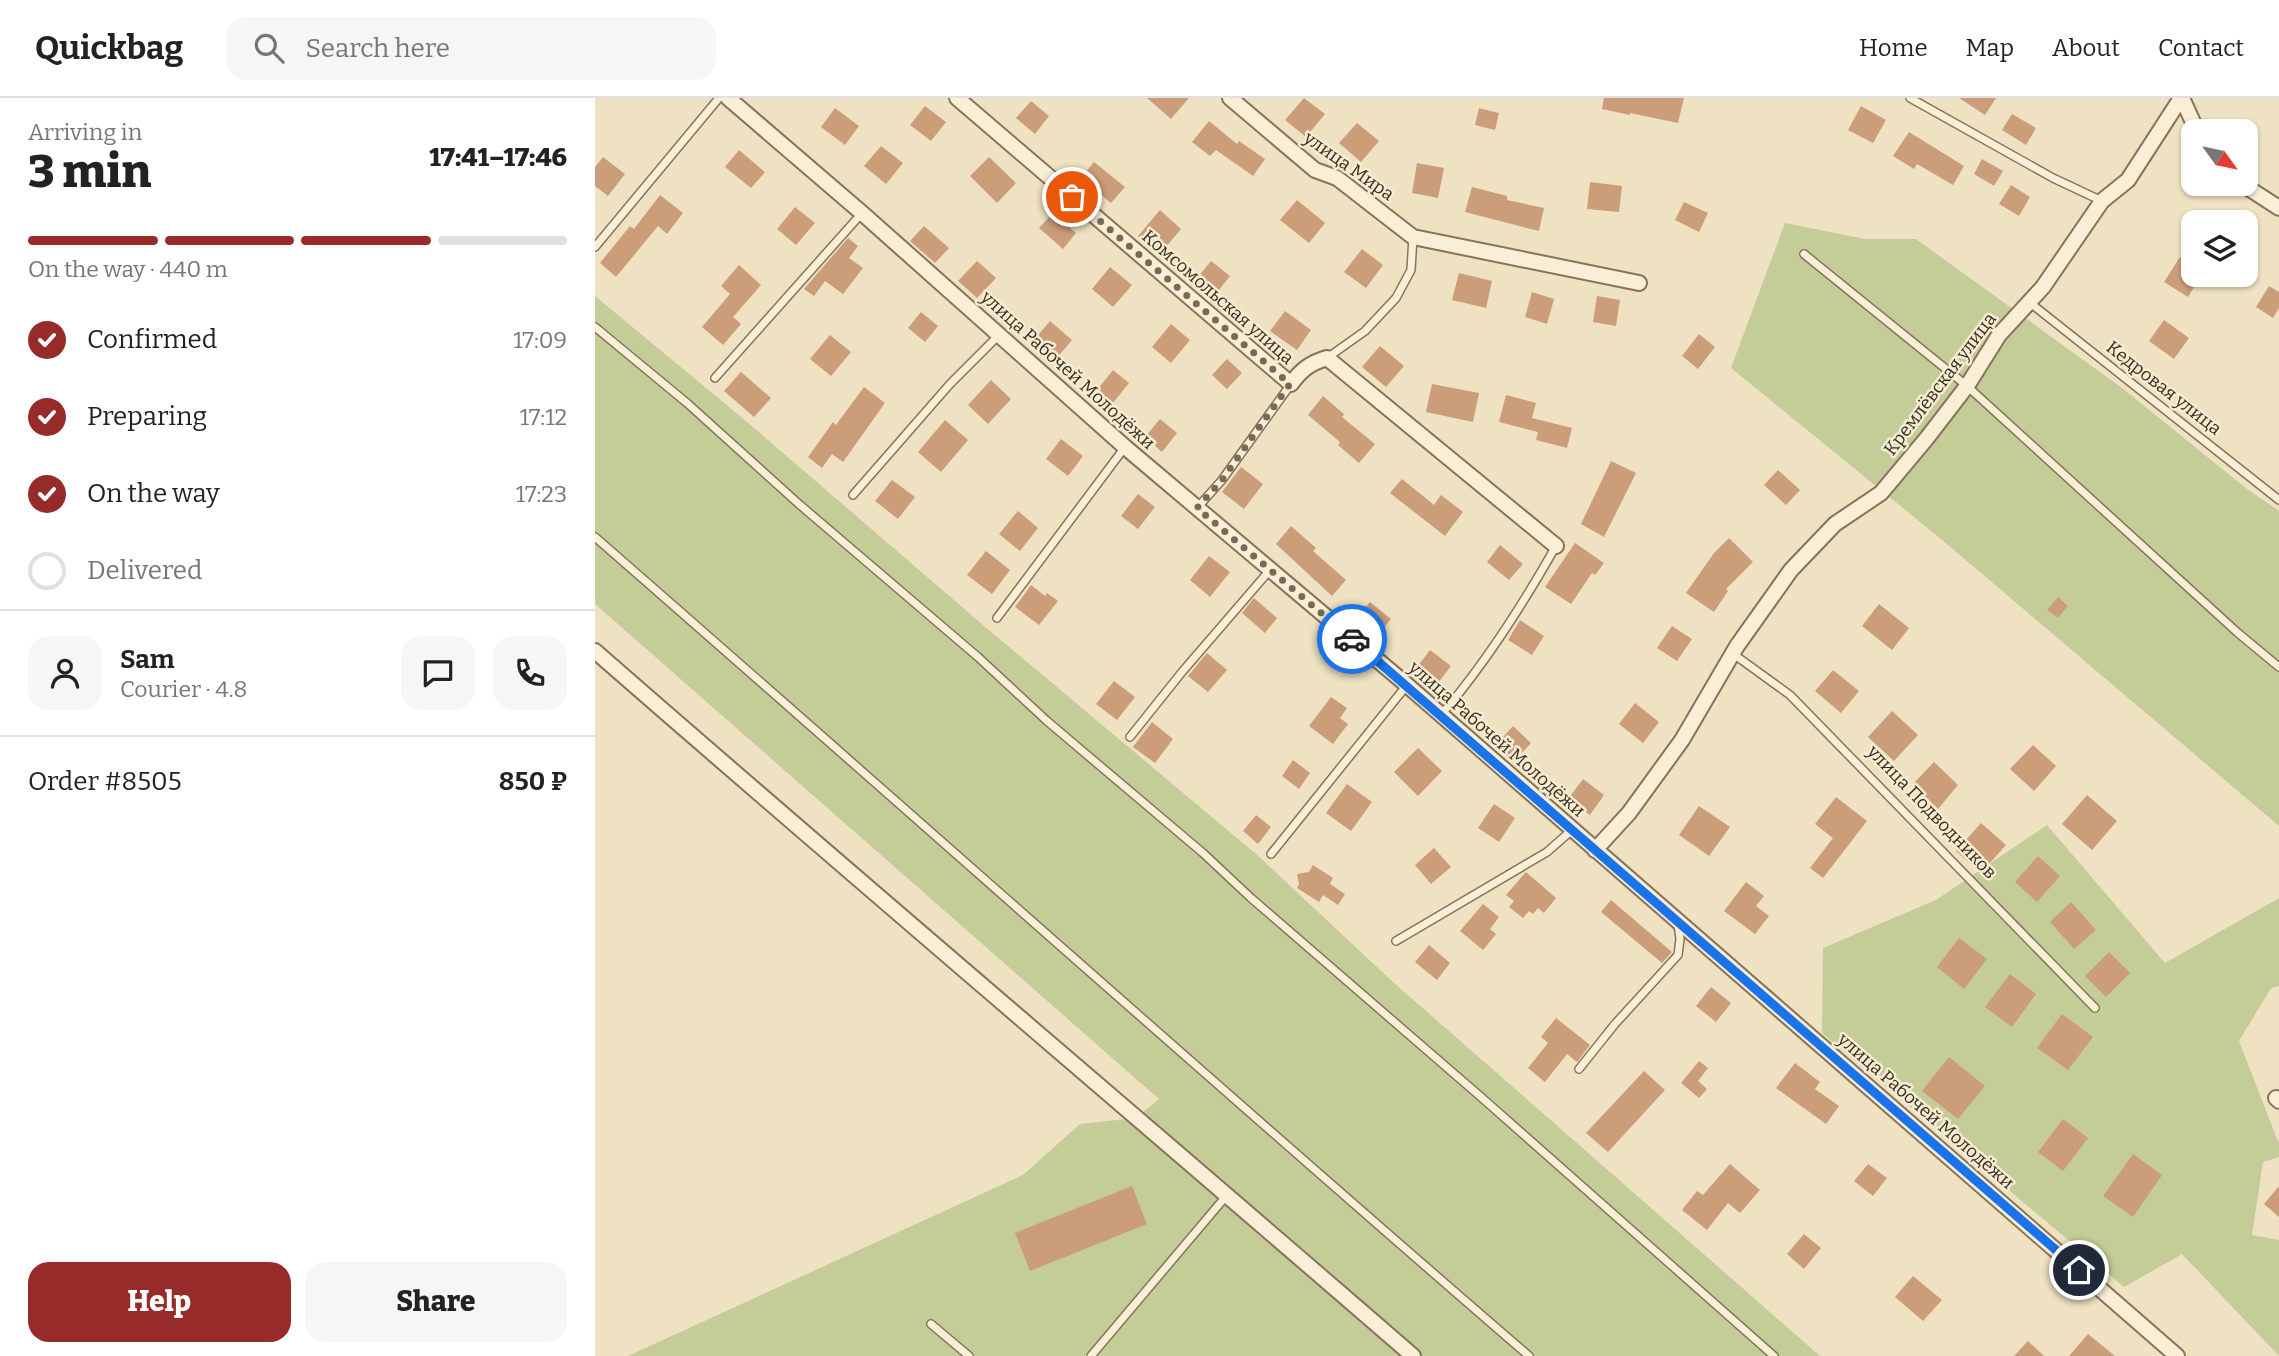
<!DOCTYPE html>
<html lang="en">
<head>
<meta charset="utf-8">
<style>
	body { margin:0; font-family:Bitter,serif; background:#f6f6f6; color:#222; height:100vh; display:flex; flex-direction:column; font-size:26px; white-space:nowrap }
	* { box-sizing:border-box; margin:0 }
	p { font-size:23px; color:#767676 }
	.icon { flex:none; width:38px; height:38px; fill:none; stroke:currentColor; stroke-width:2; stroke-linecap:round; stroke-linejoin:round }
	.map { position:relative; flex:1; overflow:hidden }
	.side { display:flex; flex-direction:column; background:#fff; width:595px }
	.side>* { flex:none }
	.needle { width:46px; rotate:123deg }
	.tools { position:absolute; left:1586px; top:21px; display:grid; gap:14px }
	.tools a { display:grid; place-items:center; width:77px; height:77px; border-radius:14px; background:#fff; box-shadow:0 2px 5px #0004; font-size:35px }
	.pin { position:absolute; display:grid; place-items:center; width:60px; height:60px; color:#fff; margin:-30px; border:4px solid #fff; border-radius:50%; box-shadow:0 2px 7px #0007 }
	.courier { position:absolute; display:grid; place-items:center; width:70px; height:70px; margin:-35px; border:5px solid #1a73e8; border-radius:50%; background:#fff; color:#222; box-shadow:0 2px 9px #0007 }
	.summary em { font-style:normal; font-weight:800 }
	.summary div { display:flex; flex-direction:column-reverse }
	.summary { display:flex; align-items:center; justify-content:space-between; height:119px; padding:0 28px }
	h1 { font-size:46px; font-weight:800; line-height:52px }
	.bar { display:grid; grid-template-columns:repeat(4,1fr); gap:10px 7px; align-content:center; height:84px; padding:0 28px }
	.bar i { height:9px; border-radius:5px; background:#e0e0e0 }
	.bar .active { background:#962b2a }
	.bar p { grid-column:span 4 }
	.line { display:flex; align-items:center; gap:18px; padding:0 28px; border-top:2px solid #e0e0e0 }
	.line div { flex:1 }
	.round { display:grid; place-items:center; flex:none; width:74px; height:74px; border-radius:21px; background:#f6f6f6 }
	ol { padding:0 28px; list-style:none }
	li { display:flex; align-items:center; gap:21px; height:77px }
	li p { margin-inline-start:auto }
	li .icon { padding:7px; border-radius:50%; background:#962b2a; color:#fff; stroke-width:4 }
	li:last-child { color:#767676 }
	li i { width:38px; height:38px; border:4px solid #e0e0e0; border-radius:50% }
	.action { display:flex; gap:14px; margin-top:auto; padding:14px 28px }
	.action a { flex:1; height:80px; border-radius:21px; background:#962b2a; color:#fff; font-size:28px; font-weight:800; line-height:80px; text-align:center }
	.action a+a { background:#f6f6f6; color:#222 }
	header { display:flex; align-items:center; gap:42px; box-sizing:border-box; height:98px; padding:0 35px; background:#fff; border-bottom:2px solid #e0e0e0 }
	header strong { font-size:33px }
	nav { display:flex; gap:38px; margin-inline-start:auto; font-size:24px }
	.search { width:490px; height:63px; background:#f6f6f6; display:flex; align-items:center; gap:18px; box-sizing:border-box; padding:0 24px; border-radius:21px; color:#767676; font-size:26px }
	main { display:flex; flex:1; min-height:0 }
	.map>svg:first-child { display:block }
	.green { fill:#c4cc97 }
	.building { fill:#cc9d79 }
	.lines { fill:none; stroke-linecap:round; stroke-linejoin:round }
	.service-casing { stroke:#88735a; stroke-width:10 }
	.minor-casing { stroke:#88735a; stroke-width:18 }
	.service { stroke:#f8efd6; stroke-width:7 }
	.minor { stroke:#f8efd6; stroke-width:14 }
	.done { stroke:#776b57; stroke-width:7; stroke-dasharray:0 12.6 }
	.route { stroke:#1a73e8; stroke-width:9 }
	.labels { text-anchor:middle; stroke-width:5; stroke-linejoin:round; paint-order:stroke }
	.street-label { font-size:18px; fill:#372b1e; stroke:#f5ecd2 }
</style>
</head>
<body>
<header>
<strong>Quickbag</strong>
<div class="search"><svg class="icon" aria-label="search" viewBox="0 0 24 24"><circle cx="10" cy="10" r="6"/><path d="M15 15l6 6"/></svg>Search here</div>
<nav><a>Home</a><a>Map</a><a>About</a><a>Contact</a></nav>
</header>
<main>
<section class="side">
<div class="summary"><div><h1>3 min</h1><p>Arriving in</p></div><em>17:41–17:46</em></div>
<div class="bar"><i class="active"></i><i class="active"></i><i class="active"></i><i></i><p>On the way · 440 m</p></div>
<ol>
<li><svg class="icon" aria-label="check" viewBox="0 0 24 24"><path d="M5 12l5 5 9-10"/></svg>Confirmed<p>17:09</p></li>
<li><svg class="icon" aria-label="check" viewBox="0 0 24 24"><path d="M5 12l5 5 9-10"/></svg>Preparing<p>17:12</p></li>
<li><svg class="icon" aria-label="check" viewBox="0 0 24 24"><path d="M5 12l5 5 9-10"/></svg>On the way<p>17:23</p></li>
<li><i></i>Delivered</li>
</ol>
<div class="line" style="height:126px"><a class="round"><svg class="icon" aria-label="person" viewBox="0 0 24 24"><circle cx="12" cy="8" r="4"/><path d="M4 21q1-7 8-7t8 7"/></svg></a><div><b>Sam</b><p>Courier · 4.8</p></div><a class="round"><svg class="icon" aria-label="chat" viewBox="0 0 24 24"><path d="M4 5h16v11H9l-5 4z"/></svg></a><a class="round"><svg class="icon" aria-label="phone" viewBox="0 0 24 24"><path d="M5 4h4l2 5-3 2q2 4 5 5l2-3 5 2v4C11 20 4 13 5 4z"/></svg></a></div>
<div class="line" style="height:91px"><div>Order #8505</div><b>850 ₽</b></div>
<div class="action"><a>Help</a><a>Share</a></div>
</section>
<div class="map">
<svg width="1684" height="1258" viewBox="0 0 1684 1258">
	<rect width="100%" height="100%" fill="#eee2c2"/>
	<path class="green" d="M 1190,125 L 1270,141 L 1321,141 L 1527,290 L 1652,391 L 1684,413 L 1684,728 L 1346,441 L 1136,270 Z
		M 0,198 L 152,324 L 395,533 L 661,756 L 799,885 L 1225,1258 L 33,1258 L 428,1077 L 485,1026 L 541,1020 L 564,1001 L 0,506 Z
		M 1452,727 L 1570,865 L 1684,800 L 1684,888 L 1676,890 L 1644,943 L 1684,1046 L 1684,1059 L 1668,1064 L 1657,1137 L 1684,1142 L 1684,1258 L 1587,1156 L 1529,1189 L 1227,935 L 1228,850 L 1341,802 Z"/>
	<path class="building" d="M 552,0 L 594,0 L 576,21 Z
		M 709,0 L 730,16 L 711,39 L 690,22 Z
		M 1009,0 L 1089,0 L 1083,25 L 1035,15 L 1035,17 L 1007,11 Z
		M 1364,0 L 1401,0 L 1390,17 Z
		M 436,3 L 454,18 L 440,36 L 421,20 Z
		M 330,8 L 351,24 L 336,43 L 315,27 Z
		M 1266,8 L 1291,22 L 1278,45 L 1253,32 Z
		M 240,10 L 264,28 L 250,47 L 226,29 Z
		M 884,10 L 904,15 L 900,32 L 880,27 Z
		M 1417,16 L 1441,30 L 1431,47 L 1407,32 Z
		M 614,23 L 642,46 L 644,43 L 670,61 L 658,78 L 621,52 L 615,58 L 597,44 Z
		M 762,25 L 784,43 L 766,64 L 744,45 Z
		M 1314,34 L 1369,68 L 1358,87 L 1322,66 L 1319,71 L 1298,58 Z
		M 286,48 L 308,65 L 291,86 L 269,68 Z
		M 144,52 L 170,74 L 156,90 L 130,69 Z
		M 8,59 L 30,76 L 13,98 L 0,88 L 0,69 Z
		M 394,59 L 421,85 L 402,105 L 375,78 Z
		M 1387,61 L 1408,73 L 1399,88 L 1379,76 Z
		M 499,64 L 530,89 L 516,105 L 486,80 Z
		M 822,65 L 849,70 L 843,100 L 817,95 Z
		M 995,84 L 1027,88 L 1024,114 L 992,111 Z
		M 1416,87 L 1435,99 L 1424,118 L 1404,106 Z
		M 877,89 L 912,98 L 912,102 L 949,110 L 944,133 L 870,114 Z
		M 65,97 L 88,115 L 72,136 L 63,128 L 21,179 L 5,165 L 35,128 L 39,131 Z
		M 702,102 L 730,125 L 714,145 L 685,122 Z
		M 1089,104 L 1113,115 L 1104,134 L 1080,122 Z
		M 200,109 L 220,125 L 201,147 L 182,131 Z
		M 565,112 L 586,131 L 565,156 L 543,138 Z
		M 458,115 L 481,135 L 468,151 L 444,130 Z
		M 329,128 L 354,150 L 340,165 L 315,143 Z
		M 253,140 L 263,148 L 254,160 L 268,170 L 248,196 L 230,183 L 219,198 L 209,191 Z
		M 767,151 L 788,167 L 771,190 L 749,174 Z
		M 1585,159 L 1598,167 L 1598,177 L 1606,177 L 1593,199 L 1569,184 Z
		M 382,163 L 401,180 L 382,200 L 363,183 Z
		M 616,163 L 635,178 L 617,201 L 598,185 Z
		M 144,167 L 166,187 L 138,219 L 146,226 L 128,247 L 107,229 L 135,196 L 126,188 Z
		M 515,169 L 537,187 L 518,209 L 497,191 Z
		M 864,175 L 897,183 L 891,210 L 857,202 Z
		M 1674,188 L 1684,194 L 1684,210 L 1678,220 L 1661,209 Z
		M 937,194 L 959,201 L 952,226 L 930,219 Z
		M 1002,198 L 1025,202 L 1021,228 L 998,224 Z
		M 690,213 L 716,232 L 702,252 L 675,233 Z
		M 326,214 L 343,228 L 330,244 L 313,230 Z
		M 1569,222 L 1594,240 L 1579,261 L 1554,243 Z
		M 455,223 L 477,242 L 461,261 L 439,242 Z
		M 576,226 L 595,242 L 576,265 L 557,249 Z
		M 1104,236 L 1120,249 L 1103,271 L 1087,258 Z
		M 235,237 L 256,254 L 236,278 L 215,261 Z
		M 785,248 L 809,268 L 791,289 L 767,269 Z
		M 632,261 L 647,275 L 632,291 L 617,277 Z
		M 518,272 L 534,285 L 518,305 L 502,292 Z
		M 146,274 L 176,300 L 159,319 L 129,293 Z
		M 396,282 L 416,301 L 393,326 L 373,307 Z
		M 837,286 L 884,295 L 878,324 L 831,314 Z
		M 269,289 L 290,305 L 248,364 L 237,356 L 227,370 L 213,359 L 238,324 L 241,327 Z
		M 911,297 L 941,305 L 937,320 L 977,330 L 972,350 L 941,342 L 943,334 L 904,324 Z
		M 728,298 L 749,316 L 747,319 L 780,346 L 764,365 L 743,347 L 745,344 L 713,317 Z
		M 565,321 L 582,335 L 567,354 L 550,339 Z
		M 350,322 L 373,342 L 346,374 L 323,354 Z
		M 466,341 L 488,358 L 473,378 L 451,361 Z
		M 1016,363 L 1041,375 L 1009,439 L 986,426 Z
		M 646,369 L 668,386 L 649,411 L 627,394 Z
		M 1183,372 L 1205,392 L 1191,407 L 1169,387 Z
		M 807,381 L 839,407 L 846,397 L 868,414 L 850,438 L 795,395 Z
		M 297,382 L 320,399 L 303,421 L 280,403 Z
		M 543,396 L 560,409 L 543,431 L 526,418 Z
		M 423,413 L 443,430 L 425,453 L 404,436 Z
		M 696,428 L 721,450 L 718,453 L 751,482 L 737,498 L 681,446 Z
		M 1134,440 L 1158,464 L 1131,491 L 1133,493 L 1119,514 L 1091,495 L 1119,455 Z
		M 980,445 L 1009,465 L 1000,477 L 997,475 L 976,506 L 950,489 Z
		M 905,447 L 928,466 L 914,482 L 892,464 Z
		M 391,453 L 415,472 L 397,496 L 372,477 Z
		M 614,458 L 635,474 L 615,499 L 595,482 Z
		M 436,487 L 450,498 L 452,495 L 463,503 L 444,527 L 420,509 Z
		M 1463,499 L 1473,508 L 1463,520 L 1452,512 Z
		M 659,500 L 682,520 L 670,535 L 647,515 Z
		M 775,504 L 796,521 L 782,538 L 761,520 Z
		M 1284,506 L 1314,530 L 1297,552 L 1267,528 Z
		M 925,522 L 949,538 L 937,557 L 913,542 Z
		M 1077,528 L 1097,541 L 1082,563 L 1062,550 Z
		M 835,552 L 856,568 L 840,589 L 819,573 Z
		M 612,555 L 632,572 L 613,594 L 593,578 Z
		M 1238,572 L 1264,593 L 1246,615 L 1220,593 Z
		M 519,583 L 540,599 L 522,622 L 501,606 Z
		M 736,599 L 752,610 L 745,620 L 753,626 L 738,646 L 714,628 Z
		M 1040,605 L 1064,624 L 1048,645 L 1024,626 Z
		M 1297,613 L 1323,637 L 1299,663 L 1273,639 Z
		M 557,624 L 578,641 L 560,665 L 538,649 Z
		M 918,628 L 936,645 L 918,664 L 900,648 Z
		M 1438,647 L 1461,668 L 1439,693 L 1415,671 Z
		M 823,650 L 847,673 L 823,698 L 799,674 Z
		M 698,662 L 715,675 L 704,691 L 687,678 Z
		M 1339,664 L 1363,687 L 1343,711 L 1318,686 Z
		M 988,681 L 1009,697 L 995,717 L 973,701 Z
		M 752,686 L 777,704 L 756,733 L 731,715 Z
		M 1492,697 L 1522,723 L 1497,752 L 1467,726 Z
		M 1241,699 L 1272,723 L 1228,780 L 1215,770 L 1238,740 L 1220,726 Z
		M 899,706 L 920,720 L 904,744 L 883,730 Z
		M 1104,708 L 1135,729 L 1114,758 L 1084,737 Z
		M 661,717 L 676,729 L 663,746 L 648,733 Z
		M 1386,725 L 1411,747 L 1386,775 L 1361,753 Z
		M 839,750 L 856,769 L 836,786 L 820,767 Z
		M 1443,758 L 1465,778 L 1442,804 L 1420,784 Z
		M 718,767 L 738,780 L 735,786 L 750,796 L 743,807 L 728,797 L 724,804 L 702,790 L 704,786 L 702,776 L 714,774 Z
		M 931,774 L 961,800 L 949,815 L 943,810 L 938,816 L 934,813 L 928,820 L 914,809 L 919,803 L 911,797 Z
		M 1151,784 L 1169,798 L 1161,808 L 1174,818 L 1160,836 L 1129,813 Z
		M 1016,802 L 1077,854 L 1067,865 L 1006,814 Z
		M 1476,804 L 1501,832 L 1479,851 L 1455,824 Z
		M 888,806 L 904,819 L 895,831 L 901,836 L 888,852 L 865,833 Z
		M 1364,840 L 1392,861 L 1369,891 L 1342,869 Z
		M 834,847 L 855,865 L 842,882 L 820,864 Z
		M 1514,854 L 1535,875 L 1511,899 L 1490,878 Z
		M 1415,876 L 1441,896 L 1417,929 L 1390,909 Z
		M 1116,889 L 1136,905 L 1121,924 L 1101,908 Z
		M 1467,916 L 1498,939 L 1473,972 L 1442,950 Z
		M 961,920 L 995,947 L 982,964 L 972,956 L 950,984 L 933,970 L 953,945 L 946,939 Z
		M 1354,959 L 1390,988 L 1363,1021 L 1327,993 Z
		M 1104,963 L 1113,970 L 1103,983 L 1112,991 L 1104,1000 L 1086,985 Z
		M 1200,965 L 1225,984 L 1220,991 L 1244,1008 L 1231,1026 L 1181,990 Z
		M 1049,973 L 1070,992 L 1013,1054 L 991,1035 Z
		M 1468,1021 L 1493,1040 L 1468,1073 L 1443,1054 Z
		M 1538,1056 L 1567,1077 L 1538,1119 L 1508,1098 Z
		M 1135,1066 L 1165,1092 L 1145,1115 L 1133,1105 L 1112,1132 L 1087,1112 L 1102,1093 L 1108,1097 Z
		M 1273,1066 L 1292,1080 L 1278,1098 L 1259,1083 Z
		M 537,1088 L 552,1126 L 435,1173 L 420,1135 Z
		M 1684,1088 L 1684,1119 L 1669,1106 Z
		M 1209,1136 L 1226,1150 L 1209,1171 L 1192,1156 Z
		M 1318,1178 L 1347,1202 L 1328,1223 L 1300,1199 Z
		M 1493,1236 L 1520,1258 L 1474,1258 Z
		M 1433,1243 L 1449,1258 L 1419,1258 Z"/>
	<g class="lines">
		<defs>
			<path id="service" d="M 1315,0 L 1458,80 L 1507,103
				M 0,149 L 124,0
				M 1209,156 L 1372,288 L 1643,535 L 1684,569
				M 1434,204 L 1684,402
				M 0,229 L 92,305 L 205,407 L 383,559 L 452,623 L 608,755 L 656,800 L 886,999 L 1179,1258
				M 732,260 L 770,233 L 801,200 L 816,172 L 818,139
				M 120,280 L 267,115
				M 258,397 L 355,286 L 404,237
				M 602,410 L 627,382 L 696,286
				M 0,439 C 312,711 620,987 934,1258
				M 402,520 L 530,349
				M 1137,555 L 1195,597 L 1500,910
				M 846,617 C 891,565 927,508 961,448
				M 535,639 L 587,574 L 675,472
				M 676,756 L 812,587
				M 801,843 L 952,754 L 977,732
				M 984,971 L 1020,926 L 1083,857 L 1085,841 L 1083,827
				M 336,1226 L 374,1258
				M 496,1258 L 632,1097"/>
			<path id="minor" d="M 133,0 L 267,115 L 530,349 L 812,587 L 1582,1258
				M 362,0 L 696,286 C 706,272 715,265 732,260 L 961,448
				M 635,0 L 720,72 L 742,80 L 818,139 L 1044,185
				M 1587,0 L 1602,33
				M 1647,86 L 1684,110
				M 0,553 C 271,790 546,1022 818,1258
				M 1000,752 L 1034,715 L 1087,642 L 1142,548 L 1196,472 L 1240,426 L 1286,395 L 1332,340 L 1372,288 L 1404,237 L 1448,189 L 1507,103 L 1533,82 L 1586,0
				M 1681,1000 L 1684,1003"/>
		</defs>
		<use href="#service" class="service-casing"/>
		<use href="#minor" class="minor-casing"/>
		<use href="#service" class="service"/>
		<use href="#minor" class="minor"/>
	</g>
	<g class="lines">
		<path class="done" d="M 477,99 L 695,286 L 627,382 L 602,410 L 757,541"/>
		<path class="route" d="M 757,541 L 1484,1172"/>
	</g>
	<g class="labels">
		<g class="street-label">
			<text transform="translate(754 68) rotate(35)" y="6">улица Мира</text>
			<text transform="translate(623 199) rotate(41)" y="6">Комсомольская улица</text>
			<text transform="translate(473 272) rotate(42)" y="6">улица Рабочей Молодёжи</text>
			<text transform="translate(1345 286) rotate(-53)" y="6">Кремлёвская улица</text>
			<text transform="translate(1569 290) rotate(38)" y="6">Кедровая улица</text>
			<text transform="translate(902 641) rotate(41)" y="6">улица Рабочей Молодёжи</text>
			<text transform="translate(1337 714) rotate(46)" y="6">улица Подводников</text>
			<text transform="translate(1331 1013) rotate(41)" y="6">улица Рабочей Молодёжи</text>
		</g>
	</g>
</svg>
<div class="tools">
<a><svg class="needle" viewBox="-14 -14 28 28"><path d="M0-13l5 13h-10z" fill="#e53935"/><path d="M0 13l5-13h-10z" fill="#767676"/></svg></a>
<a><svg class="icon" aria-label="layers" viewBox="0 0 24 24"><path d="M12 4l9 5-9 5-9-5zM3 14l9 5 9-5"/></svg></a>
</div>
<div class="pin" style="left:477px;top:99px;background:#ea580c"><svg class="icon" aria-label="bag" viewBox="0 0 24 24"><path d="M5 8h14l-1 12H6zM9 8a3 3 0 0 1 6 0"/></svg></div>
<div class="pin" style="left:1484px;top:1172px;background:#1f2937"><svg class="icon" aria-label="home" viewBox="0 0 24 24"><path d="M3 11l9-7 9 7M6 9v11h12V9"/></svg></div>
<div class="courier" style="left:757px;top:541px"><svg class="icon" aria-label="car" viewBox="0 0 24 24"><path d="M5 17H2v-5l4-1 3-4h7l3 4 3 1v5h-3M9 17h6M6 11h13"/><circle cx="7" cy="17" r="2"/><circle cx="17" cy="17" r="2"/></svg></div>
</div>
</main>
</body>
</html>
